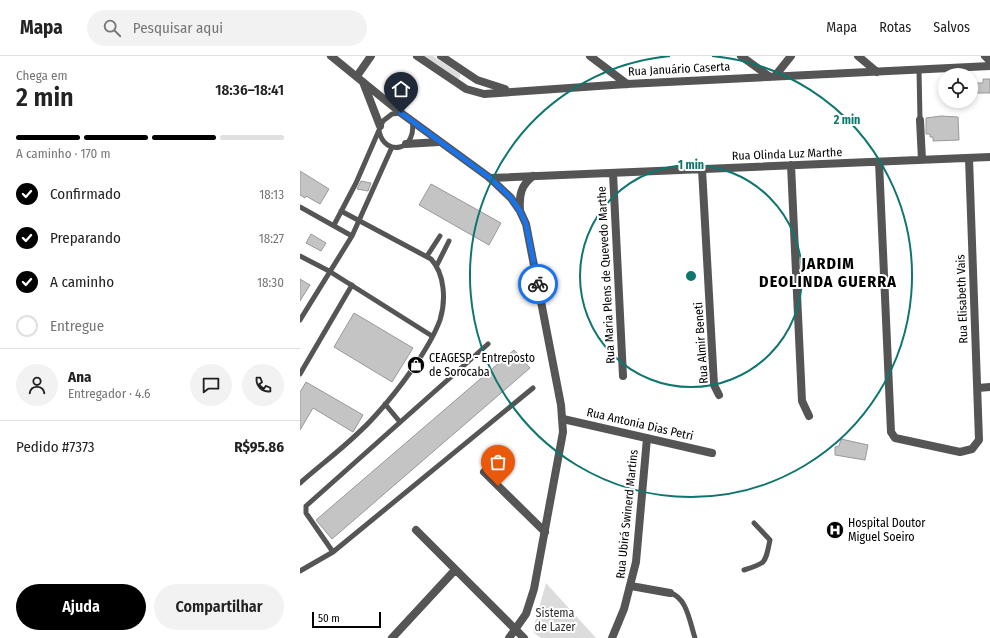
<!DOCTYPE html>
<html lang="pt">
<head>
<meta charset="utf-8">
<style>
	body { margin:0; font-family:"Fira Sans Condensed",sans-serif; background:#f2f2f2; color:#222; height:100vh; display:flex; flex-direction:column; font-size:15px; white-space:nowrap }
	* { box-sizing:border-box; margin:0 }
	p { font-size:13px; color:#767676 }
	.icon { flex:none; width:22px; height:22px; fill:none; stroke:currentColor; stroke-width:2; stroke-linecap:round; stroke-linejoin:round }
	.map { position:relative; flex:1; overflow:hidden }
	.drawer { display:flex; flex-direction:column; background:#fff; width:300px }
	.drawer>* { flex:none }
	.tools { position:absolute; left:638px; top:12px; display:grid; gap:8px }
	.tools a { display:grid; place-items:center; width:40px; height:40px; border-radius:50%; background:#fff; box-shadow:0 2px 6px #0003; font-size:20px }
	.scale { position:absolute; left:12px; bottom:10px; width:69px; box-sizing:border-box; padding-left:4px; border:2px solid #000; border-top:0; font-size:11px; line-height:14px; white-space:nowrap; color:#000; -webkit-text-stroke:3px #fff; paint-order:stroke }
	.pin { position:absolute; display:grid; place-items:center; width:34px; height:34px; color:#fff; margin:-41px -17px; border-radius:50% 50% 50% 0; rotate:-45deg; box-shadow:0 0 4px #0007 }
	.pin .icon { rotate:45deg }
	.courier { position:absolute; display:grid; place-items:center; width:40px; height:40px; margin:-20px; border:3px solid #1a73e8; border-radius:50%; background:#fff; color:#222; box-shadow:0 1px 5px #0007 }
	.head em { font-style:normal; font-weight:600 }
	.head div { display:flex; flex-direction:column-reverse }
	.head { display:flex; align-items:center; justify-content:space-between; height:68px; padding:0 16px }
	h1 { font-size:26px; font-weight:600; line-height:30px }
	.bar { display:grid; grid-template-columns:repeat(4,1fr); gap:6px 4px; align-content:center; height:48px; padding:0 16px }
	.bar i { height:5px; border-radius:3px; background:#e0e0e0 }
	.bar .current { background:#000 }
	.bar p { grid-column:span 4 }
	.line { display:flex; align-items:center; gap:10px; padding:0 16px; border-top:1px solid #e0e0e0 }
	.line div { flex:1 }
	.round { display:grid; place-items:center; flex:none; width:42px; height:42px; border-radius:21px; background:#f2f2f2 }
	ol { padding:0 16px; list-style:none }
	li { display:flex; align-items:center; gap:12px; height:44px }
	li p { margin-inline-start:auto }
	li .icon { padding:4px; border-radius:50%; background:#000; color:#fff; stroke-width:4 }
	li:last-child { color:#767676 }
	li i { width:22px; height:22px; border:2px solid #e0e0e0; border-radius:50% }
	.cta { display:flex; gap:8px; margin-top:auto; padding:8px 16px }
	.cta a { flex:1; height:46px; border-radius:24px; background:#000; color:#fff; font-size:16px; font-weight:600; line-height:46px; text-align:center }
	.cta a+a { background:#f2f2f2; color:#222 }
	header { display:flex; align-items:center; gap:24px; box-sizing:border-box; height:56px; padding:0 20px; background:#fff; border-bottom:1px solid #e0e0e0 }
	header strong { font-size:19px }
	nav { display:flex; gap:22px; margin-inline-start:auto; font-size:14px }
	.search { width:280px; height:36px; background:#f2f2f2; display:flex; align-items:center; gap:10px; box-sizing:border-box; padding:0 14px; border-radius:22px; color:#767676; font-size:15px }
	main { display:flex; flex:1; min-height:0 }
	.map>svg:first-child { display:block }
	.green { fill:#dcdcdc }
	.building { fill:#c4c4c4; stroke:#999 }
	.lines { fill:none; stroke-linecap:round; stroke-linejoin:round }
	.service { stroke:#555; stroke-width:5 }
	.minor { stroke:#555; stroke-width:8 }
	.tertiary { stroke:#555; stroke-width:8 }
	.done { stroke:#595959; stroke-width:4; stroke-dasharray:0 7.2 }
	.route { stroke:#1a73e8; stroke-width:5 }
	.ring { fill:none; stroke:#0f766e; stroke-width:2 }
	.labels { text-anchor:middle; stroke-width:4; stroke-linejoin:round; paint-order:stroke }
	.street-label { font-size:12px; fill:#000; stroke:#fff }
	.poi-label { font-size:12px; fill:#000; stroke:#fff; text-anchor:start }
	.park-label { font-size:12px; fill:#333; stroke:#fff }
	.district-label { font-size:16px; font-weight:bold; letter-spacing:1px; fill:#000; stroke:#fff }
	.centre { fill:#0f766e; stroke:#fff; stroke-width:2 }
	.ring-label { font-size:12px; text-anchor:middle; font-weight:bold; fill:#0f766e; stroke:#fff; stroke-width:4; stroke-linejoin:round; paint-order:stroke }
</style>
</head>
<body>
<header>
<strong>Mapa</strong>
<div class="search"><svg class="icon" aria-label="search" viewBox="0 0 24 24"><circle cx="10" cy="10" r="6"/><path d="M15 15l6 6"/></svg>Pesquisar aqui</div>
<nav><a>Mapa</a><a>Rotas</a><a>Salvos</a></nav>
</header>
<main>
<section class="drawer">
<div class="head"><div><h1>2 min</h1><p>Chega em</p></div><em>18:36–18:41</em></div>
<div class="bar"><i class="current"></i><i class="current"></i><i class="current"></i><i></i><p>A caminho · 170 m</p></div>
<ol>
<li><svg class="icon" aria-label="check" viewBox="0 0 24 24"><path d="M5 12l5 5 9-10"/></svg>Confirmado<p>18:13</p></li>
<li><svg class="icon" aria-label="check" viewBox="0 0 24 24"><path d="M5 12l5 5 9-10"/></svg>Preparando<p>18:27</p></li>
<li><svg class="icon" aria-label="check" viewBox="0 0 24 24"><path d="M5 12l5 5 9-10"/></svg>A caminho<p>18:30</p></li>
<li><i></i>Entregue</li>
</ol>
<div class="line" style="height:72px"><a class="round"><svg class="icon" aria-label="person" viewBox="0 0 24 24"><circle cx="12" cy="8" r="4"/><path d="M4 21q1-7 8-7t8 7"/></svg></a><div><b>Ana</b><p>Entregador · 4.6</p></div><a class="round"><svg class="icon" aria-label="chat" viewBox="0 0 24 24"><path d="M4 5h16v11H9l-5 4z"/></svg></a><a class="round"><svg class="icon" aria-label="phone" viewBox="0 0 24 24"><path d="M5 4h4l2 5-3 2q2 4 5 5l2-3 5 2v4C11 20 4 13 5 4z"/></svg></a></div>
<div class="line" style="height:52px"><div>Pedido #7373</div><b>R$95.86</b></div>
<div class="cta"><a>Ajuda</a><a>Compartilhar</a></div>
</section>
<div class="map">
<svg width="690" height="582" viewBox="0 0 690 582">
	<rect width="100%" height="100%" fill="#fff"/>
	<path class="green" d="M 123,0 L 133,0 L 160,18 L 160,21 L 158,23 Z
		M 246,527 L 296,582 L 241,582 L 234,577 L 233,573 Z"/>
	<path class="building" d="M 683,23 L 690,23 L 690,37 L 671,37 L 671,27 L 683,27 Z
		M 641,60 L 658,61 L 659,84 L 633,85 L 633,81 L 630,81 L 630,78 L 626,78 L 626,62 Z
		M 0,115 L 29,133 L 20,148 L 6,140 L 5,142 L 0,139 Z
		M 61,125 L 71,127 L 68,135 L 57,133 Z
		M 131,128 L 201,167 L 189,189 L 119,149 Z
		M 11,178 L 26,187 L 21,195 L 6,187 Z
		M 0,223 L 10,229 L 0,245 Z
		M 54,257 L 113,292 L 92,326 L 34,291 Z
		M 214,294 L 230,312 L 32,483 L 16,464 Z
		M 6,326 L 63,359 L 53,376 L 13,352 L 0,374 L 0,336 Z
		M 541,383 L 568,389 L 565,404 L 535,399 L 535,391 L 539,390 Z"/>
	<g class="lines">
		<path class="service" d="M 619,14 L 620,64
			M 79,75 C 85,102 118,94 112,65
			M 0,151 L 52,180
			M 34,169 L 56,127 L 83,65 L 92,58 L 101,57
			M 0,200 L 29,215 L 132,280
			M 127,200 L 140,180
			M 137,209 L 149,185
			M 0,264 L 52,180 L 92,91
			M 0,318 L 52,229
			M 85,348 L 100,366
			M 0,427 C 25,405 53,385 75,360 C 97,336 129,294 140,264 C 146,245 145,218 131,203 L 41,155
			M 33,496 L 6,457 L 6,450 L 188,288
			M 444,514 C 467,507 465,507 470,484 L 454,467
			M 0,515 L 33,496 L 233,332
			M 370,537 C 387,541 390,567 395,582"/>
		<path class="minor" d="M 117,0 L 166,33 L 184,38 L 327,28 L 690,10
			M 141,0 L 177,24 L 205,33
			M 290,0 L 327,28
			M 441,0 L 470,21
			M 558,0 L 577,16
			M 685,0 L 690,5
			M 57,20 L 71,0
			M 475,20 L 491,0
			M 620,64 L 622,104
			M 579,106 L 591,376 L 595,382 L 660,396 L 672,393 L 679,384 L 669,102
			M 491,109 L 502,345 L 509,360
			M 402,113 L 414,329 L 419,339
			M 313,117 L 323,320
			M 190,122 L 690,101
			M 678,332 L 690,331
			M 263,363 L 412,397
			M 184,416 L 245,476
			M 116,474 L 224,582
			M 331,530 L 370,537
			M 92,582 L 155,514
			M 312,582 L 324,553 L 336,506 L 347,382"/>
		<path class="tertiary" d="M 31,0 L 101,57 L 190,122 L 211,142 L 220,155 L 226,168 L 261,349 L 263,376 L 234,533 L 226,558 L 209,582
			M 63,26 L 80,70
			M 106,88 L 139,86
			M 220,154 C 219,139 221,129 233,120"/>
	</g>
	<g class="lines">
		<path class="done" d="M 198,430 L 245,476 L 263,376 L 263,363 L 238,228"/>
		<path class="route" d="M 101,57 L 190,122 L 211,142 L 220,155 L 226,168 L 238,228"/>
	</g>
	<g class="ring">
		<circle cx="391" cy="220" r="111"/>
		<path d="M412 0A221 221 0 1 1 370 0"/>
	</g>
	<defs>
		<symbol id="shop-disc" viewBox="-11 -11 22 22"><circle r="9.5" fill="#000" stroke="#fff"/><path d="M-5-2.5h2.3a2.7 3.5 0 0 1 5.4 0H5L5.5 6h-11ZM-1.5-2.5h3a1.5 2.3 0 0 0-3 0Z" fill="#fff"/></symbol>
		<symbol id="hospital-disc" viewBox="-11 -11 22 22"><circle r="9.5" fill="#000" stroke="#fff"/><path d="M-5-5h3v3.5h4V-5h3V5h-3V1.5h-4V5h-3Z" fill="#fff"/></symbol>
	</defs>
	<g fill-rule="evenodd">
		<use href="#shop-disc" x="106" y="299" width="20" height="20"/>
		<use href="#hospital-disc" x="525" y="464" width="20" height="20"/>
	</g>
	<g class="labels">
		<g class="street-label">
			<text transform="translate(379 13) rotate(-3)" y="4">Rua Januário Caserta</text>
			<text transform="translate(487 98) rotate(-2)" y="4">Rua Olinda Luz Marthe</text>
			<text transform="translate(306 219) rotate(-93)" y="4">Rua Maria Plens de Quevedo Marthe</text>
			<text transform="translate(662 243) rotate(-92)" y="4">Rua Elisabeth Vais</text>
			<text transform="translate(401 287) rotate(-94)" y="4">Rua Almir Beneti</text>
			<text transform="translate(340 368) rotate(13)" y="4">Rua Antonia Dias Petri</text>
			<text transform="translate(327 458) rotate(-84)" y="4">Rua Ubirá Swinerd Martins</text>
		</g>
		<g class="poi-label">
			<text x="129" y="306">CEAGESP - Entreposto<tspan x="129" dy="14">de Sorocaba</tspan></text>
			<text x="548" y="471">Hospital Doutor<tspan x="548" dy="14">Miguel Soeiro</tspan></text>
		</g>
		<g class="park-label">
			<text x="255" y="561">Sistema<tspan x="255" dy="14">de Lazer</tspan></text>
		</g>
		<g class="district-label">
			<text x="528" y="213">JARDIM<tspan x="528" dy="18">DEOLINDA GUERRA</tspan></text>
		</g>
	</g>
	<circle cx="391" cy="220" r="6" class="centre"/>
	<g class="ring-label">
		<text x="547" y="68">2 min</text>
		<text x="391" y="113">1 min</text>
	</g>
</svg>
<div class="tools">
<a><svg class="icon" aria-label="locate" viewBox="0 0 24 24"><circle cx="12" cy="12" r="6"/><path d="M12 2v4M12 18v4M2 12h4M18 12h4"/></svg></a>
</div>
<div class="scale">50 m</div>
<div class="pin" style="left:198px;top:430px;background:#ea580c"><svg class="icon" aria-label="bag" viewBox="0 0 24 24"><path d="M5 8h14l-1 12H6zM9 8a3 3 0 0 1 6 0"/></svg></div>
<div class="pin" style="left:101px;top:57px;background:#1f2937"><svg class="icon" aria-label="home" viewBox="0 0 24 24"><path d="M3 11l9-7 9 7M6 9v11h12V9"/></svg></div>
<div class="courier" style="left:238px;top:228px"><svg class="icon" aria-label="bike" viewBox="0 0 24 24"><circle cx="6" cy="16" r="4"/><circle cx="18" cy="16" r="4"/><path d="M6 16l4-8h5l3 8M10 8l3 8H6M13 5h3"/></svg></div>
</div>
</main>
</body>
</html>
